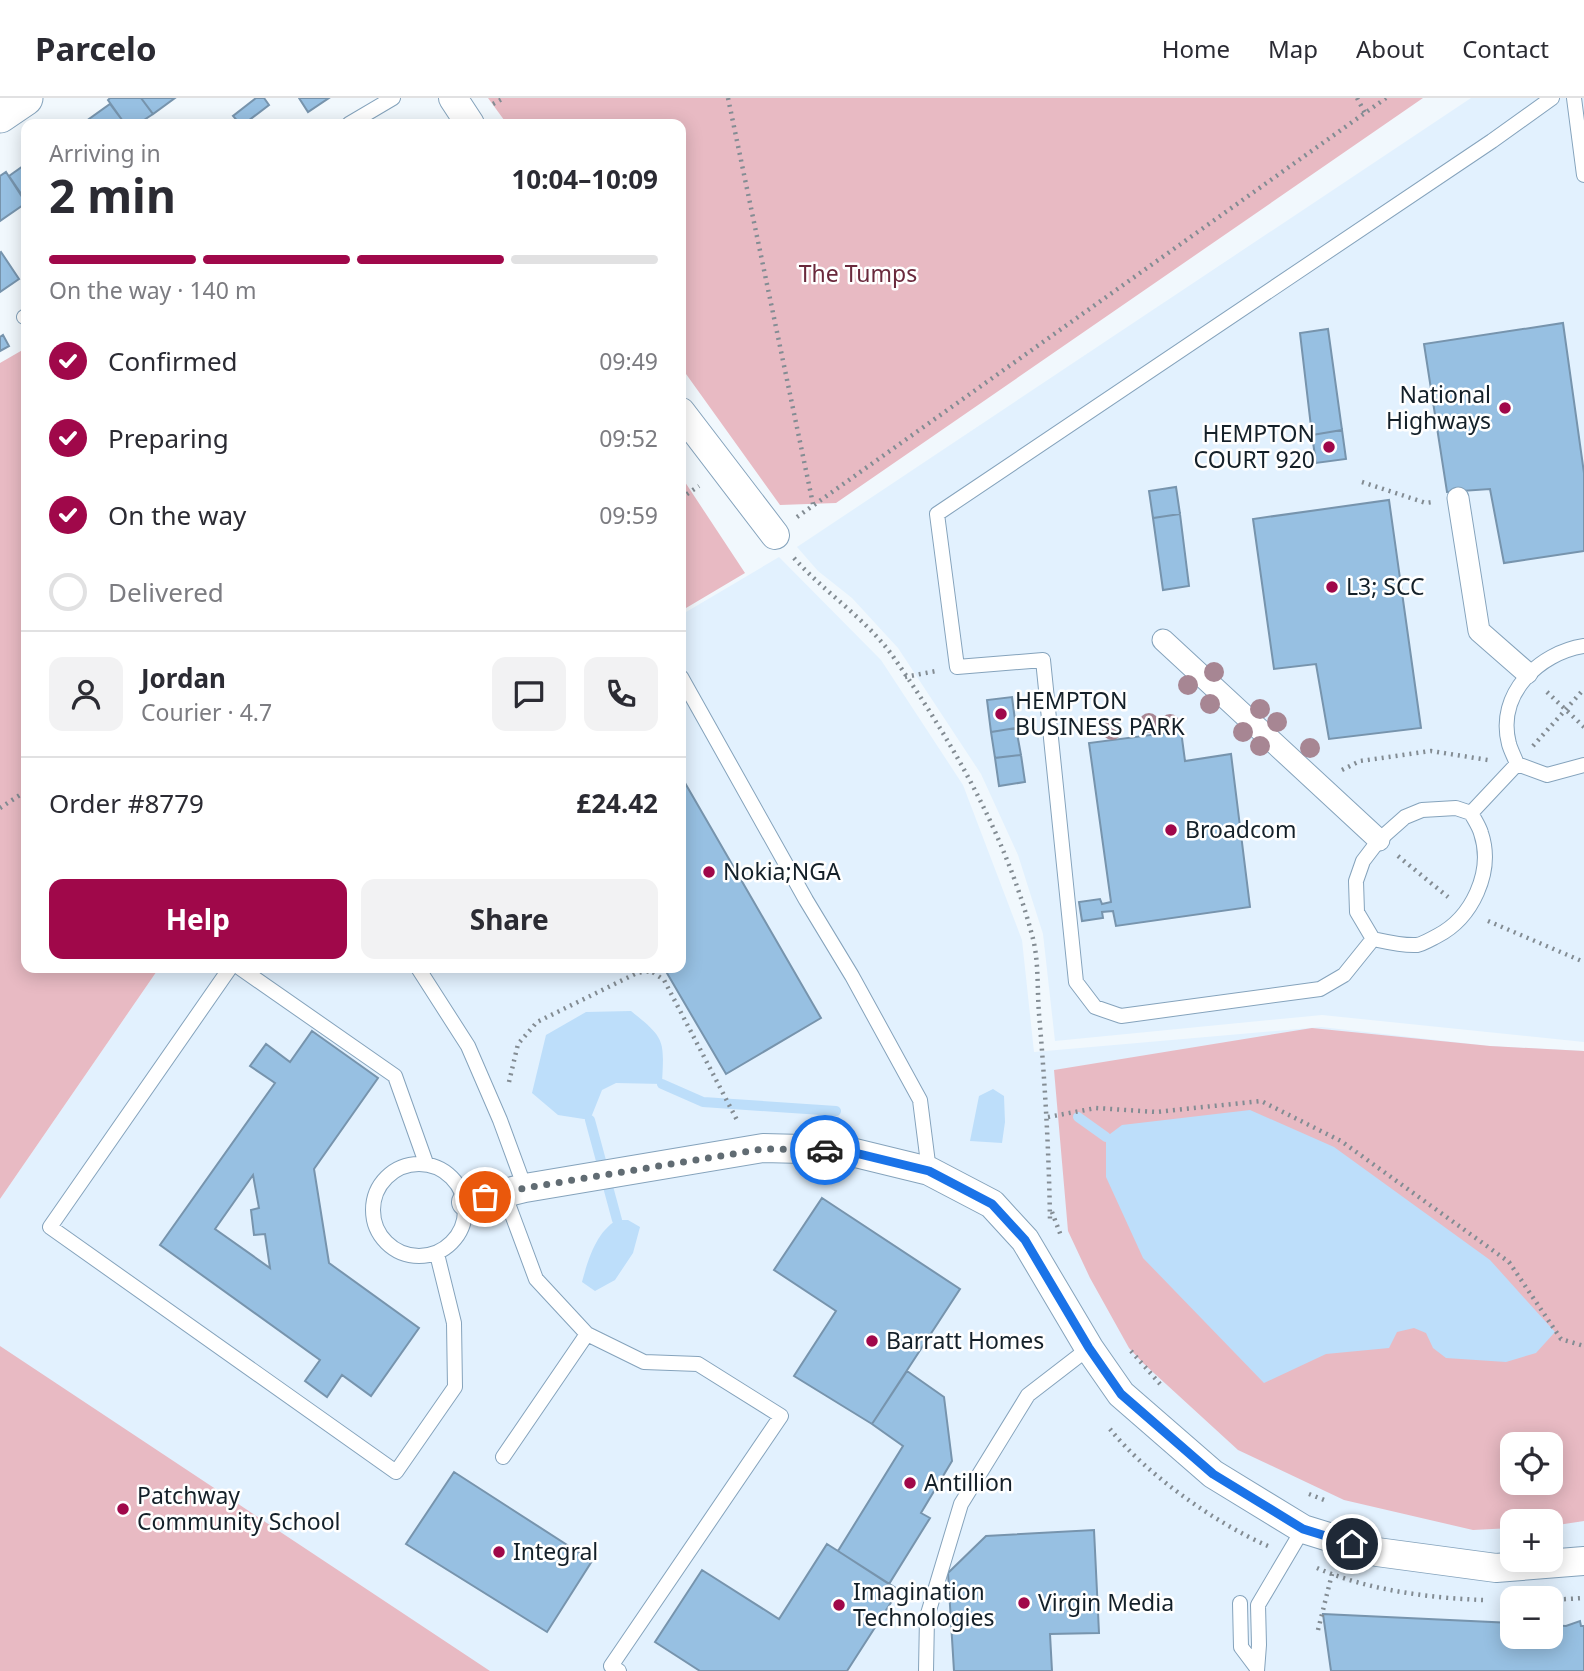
<!DOCTYPE html>
<html lang="en">
<head>
<meta charset="utf-8">
<style>
	body { margin:0; font-family:"Noto Sans",sans-serif; background:#f2f2f3; color:#2b2b33; height:100vh; display:flex; flex-direction:column; font-size:26px; white-space:nowrap }
	* { box-sizing:border-box; margin:0 }
	p { font-size:23px; color:#7c7c81 }
	.icon { flex:none; width:38px; height:38px; fill:none; stroke:currentColor; stroke-width:2; stroke-linecap:round; stroke-linejoin:round }
	.map { position:relative; flex:1; overflow:hidden }
	.details { position:absolute; left:21px; top:21px; width:665px; height:854px; display:flex; flex-direction:column; background:#fff; border-radius:14px; box-shadow:0 4px 18px #0003 }
	.details>* { flex:none }
	.controls { position:absolute; left:1500px; top:1334px; display:grid; gap:14px }
	.controls a { display:grid; place-items:center; width:63px; height:63px; border-radius:14px; background:#fff; box-shadow:0 4px 18px #0003; font-size:35px }
	.pin { position:absolute; display:grid; place-items:center; width:60px; height:60px; color:#fff; margin:-30px; border:4px solid #fff; border-radius:50%; box-shadow:0 2px 7px #0007 }
	.courier { position:absolute; display:grid; place-items:center; width:70px; height:70px; margin:-35px; border:5px solid #1a73e8; border-radius:50%; background:#fff; color:#222; box-shadow:0 2px 9px #0007 }
	.summary em { font-style:normal; font-weight:700 }
	.summary div { display:flex; flex-direction:column-reverse }
	.summary { display:flex; align-items:center; justify-content:space-between; height:119px; padding:0 28px }
	h1 { font-size:46px; font-weight:700; line-height:52px }
	.bar { display:grid; grid-template-columns:repeat(4,1fr); gap:10px 7px; align-content:center; height:84px; padding:0 28px }
	.bar i { height:9px; border-radius:5px; background:#e1e1e2 }
	.bar .active { background:#a0084a }
	.bar p { grid-column:span 4 }
	.line { display:flex; align-items:center; gap:18px; padding:0 28px; border-top:2px solid #e1e1e2 }
	.line div { flex:1 }
	.round { display:grid; place-items:center; flex:none; width:74px; height:74px; border-radius:14px; background:#f2f2f3 }
	ol { padding:0 28px; list-style:none }
	li { display:flex; align-items:center; gap:21px; height:77px }
	li p { margin-inline-start:auto }
	li .icon { padding:7px; border-radius:50%; background:#a0084a; color:#fff; stroke-width:4 }
	li:last-child { color:#7c7c81 }
	li i { width:38px; height:38px; border:4px solid #e1e1e2; border-radius:50% }
	.button { display:flex; gap:14px; margin-top:auto; padding:14px 28px }
	.button a { flex:1; height:80px; border-radius:14px; background:#a0084a; color:#fff; font-size:28px; font-weight:700; line-height:80px; text-align:center }
	.button a+a { background:#f2f2f3; color:#2b2b33 }
	header { display:flex; align-items:center; gap:42px; box-sizing:border-box; height:98px; padding:0 35px; background:#fff; border-bottom:2px solid #e1e1e2 }
	header strong { font-size:33px }
	nav { display:flex; gap:38px; margin-inline-start:auto; font-size:24px }
	.map>svg:first-child { display:block }
	.built { fill:#e2f1fe; fill-rule:evenodd }
	.green { fill:#e8bac3; fill-rule:evenodd }
	.water { fill:#bddefa }
	.lines { fill:none; stroke-linecap:round; stroke-linejoin:round }
	.stream { stroke:#bddefa; stroke-width:10 }
	.building { fill:#97c0e2; stroke:#7794ad; stroke-width:2; fill-rule:evenodd }
	.service-casing { stroke:#85a3bc; stroke-width:16 }
	.pedestrian-casing { stroke:#85a3bc; stroke-width:23 }
	.minor-casing { stroke:#85a3bc; stroke-width:30 }
	.tertiary-casing { stroke:#85a3bc; stroke-width:37 }
	.path { stroke:#838c93; stroke-width:4.5; stroke-dasharray:2 5; stroke-linecap:butt }
	.service { stroke:#fff; stroke-width:14 }
	.pedestrian { stroke:#fff; stroke-width:21 }
	.minor { stroke:#fff; stroke-width:28 }
	.tertiary { stroke:#fff; stroke-width:35 }
	.tree { fill:#a78693 }
	.done { stroke:#616c73; stroke-width:7; stroke-dasharray:0 12.6 }
	.route { stroke:#1a73e8; stroke-width:9 }
	.poi-dot { fill:#a0084a; stroke:#fff; stroke-width:2.5 }
	.labels { text-anchor:middle; stroke-width:5; stroke-linejoin:round; paint-order:stroke }
	.park-label { font-size:23px; fill:#6a293c; stroke:#fff }
	.poi-label { font-size:23px; fill:#142029; stroke:#fff; text-anchor:start }
</style>
</head>
<body>
<header>
<strong>Parcelo</strong>
<nav><a>Home</a><a>Map</a><a>About</a><a>Contact</a></nav>
</header>
<div class="map">
<svg width="1584" height="1573" viewBox="0 0 1584 1573">
	<rect width="100%" height="100%" fill="#f1f8fd"/>
	<path class="built" d="M 1471,0 L 1584,0 L 1584,944 L 1322,917 L 1055,943 L 1043,836 L 1018,757 L 981,676 L 898,550 L 852,500 L 818,473 L 797,449 Z
		M 779,459 L 881,562 L 963,687 L 1022,842 L 1034,954 L 1321,929 L 1490,948 L 1584,953 L 1584,1573 L 0,1573 L 0,1101 L 159,870 L 681,870 L 681,517 ZM 1512,1346 L 1550,1346 L 1550,1384 L 1512,1384 ZM 1512,1423 L 1550,1423 L 1550,1461 L 1512,1461 ZM 1512,1500 L 1550,1500 L 1550,1538 L 1512,1538 Z"/>
	<path class="green" d="M 488,0 L 1423,0 L 836,405 L 780,407 L 681,269 L 681,26 L 507,26 Z
		M 26,250 L 26,870 L 159,870 L 0,1101 L 0,265 Z
		M 681,378 L 745,475 L 681,513 Z
		M 1312,930 L 1490,948 L 1584,953 L 1584,1423 L 1551,1428 L 1550,1423 L 1512,1423 L 1512,1430 L 1473,1432 L 1344,1402 L 1238,1352 L 1143,1265 L 1129,1250 L 1090,1180 L 1068,1133 L 1054,972 ZM 1512,1346 L 1550,1346 L 1550,1384 L 1512,1384 Z
		M 0,1248 L 490,1573 L 0,1573 Z"/>
	<path class="water" d="M 631,913 C 666,941 664,942 662,986 L 616,985 L 602,992 L 590,1022 L 558,1017 L 532,995 L 546,937 L 586,914 Z
		M 993,991 L 1004,998 L 1005,1024 L 1002,1045 L 970,1043 L 979,998 Z
		M 1250,1012 L 1334,1049 L 1490,1162 L 1555,1234 L 1536,1255 L 1506,1264 L 1446,1260 L 1433,1250 L 1426,1235 L 1414,1230 L 1397,1234 L 1389,1250 L 1326,1256 L 1264,1285 L 1143,1160 L 1106,1079 L 1106,1039 L 1122,1027 Z
		M 617,1122 L 628,1122 L 640,1129 L 633,1155 L 615,1182 L 595,1193 L 582,1184 C 588,1162 596,1134 617,1122 Z"/>
	<g class="lines">
		<path class="stream" d="M 662,986 L 703,1004 L 836,1013
			M 1078,1019 L 1106,1039
			M 590,1022 L 617,1122"/>
	</g>
	<path class="building" d="M 110,0 L 141,0 L 153,16 L 138,26 L 125,26 L 108,2 Z
		M 141,0 L 175,0 L 153,16 Z
		M 256,0 L 264,0 L 269,7 L 244,26 L 240,26 L 233,18 Z
		M 299,0 L 329,0 L 308,14 Z
		M 110,6 L 125,26 L 82,26 Z
		M 26,66 L 26,103 L 9,78 Z
		M 6,74 L 26,105 L 0,123 L 0,78 Z
		M 1,154 L 19,181 L 0,194 L 0,155 Z
		M 1563,225 L 1584,375 L 1584,453 L 1504,465 L 1490,391 L 1447,394 L 1424,246 Z
		M 1328,231 L 1342,332 L 1312,337 L 1300,235 Z
		M 3,237 L 9,248 L 0,253 L 0,239 Z
		M 1342,332 L 1346,361 L 1316,365 L 1312,337 Z
		M 1176,389 L 1180,416 L 1153,420 L 1149,393 Z
		M 1389,402 L 1421,630 L 1329,641 L 1316,566 L 1274,571 L 1253,421 Z
		M 1180,416 L 1189,488 L 1163,492 L 1153,420 Z
		M 1012,599 L 1016,630 L 991,634 L 987,602 Z
		M 1016,630 L 1021,657 L 995,660 L 991,634 Z
		M 1181,633 L 1185,663 L 1231,656 L 1250,809 L 1116,828 L 1113,813 L 1102,814 L 1103,820 L 1082,823 L 1079,804 L 1100,801 L 1102,806 L 1111,804 L 1089,645 Z
		M 1021,657 L 1025,684 L 999,688 L 995,660 Z
		M 681,678 L 821,920 L 726,976 L 664,870 L 681,870 Z
		M 312,933 L 378,980 L 314,1071 L 329,1165 L 419,1230 L 371,1298 L 342,1277 L 327,1299 L 305,1283 L 320,1262 L 160,1147 L 275,985 L 250,968 L 266,946 L 290,964 ZM 253,1077 L 259,1110 L 251,1112 L 254,1137 L 265,1136 L 270,1170 L 215,1131 Z
		M 822,1100 L 960,1191 L 872,1326 L 794,1278 L 836,1213 L 774,1172 Z
		M 907,1273 L 944,1299 L 952,1363 L 921,1415 L 930,1420 L 889,1486 L 838,1453 L 903,1348 L 872,1326 Z
		M 454,1374 L 592,1463 L 547,1534 L 406,1446 Z
		M 1094,1432 L 1099,1535 L 1050,1536 L 1052,1573 L 954,1573 L 948,1475 L 986,1438 Z
		M 827,1446 L 899,1492 L 847,1573 L 700,1573 L 655,1544 L 702,1472 L 779,1521 Z
		M 1323,1516 L 1512,1525 L 1512,1538 L 1550,1538 L 1550,1527 L 1566,1528 L 1580,1523 L 1581,1528 L 1584,1528 L 1584,1573 L 1331,1573 Z"/>
	<g class="lines">
		<defs>
			<path id="service" d="M 1574,0 L 1584,77
				M 349,26 L 393,0
				M 24,219 L 26,218
				M 1584,548 C 1539,555 1496,596 1509,646 C 1511,653 1515,660 1517,666 L 1547,677 L 1584,667
				M 681,579 L 806,802 L 852,878 L 920,1002 L 929,1073
				M 1456,710 L 1471,715 C 1474,721 1479,728 1481,735 C 1494,774 1472,820 1437,838 C 1431,841 1423,846 1417,847 C 1403,848 1387,844 1373,841 L 1357,814 L 1356,783 L 1363,763 L 1379,742 L 1405,719 L 1422,712 Z
				M 1471,715 L 1517,666
				M 1373,841 L 1344,877 L 1320,891 L 1121,918 L 1095,909 L 1076,884 L 1043,562 L 957,569 L 937,416 L 1492,43 L 1552,0
				M 230,870 L 50,1129 L 396,1374 L 455,1289 L 454,1225 L 437,1156
				M 240,870 L 395,978 L 426,1065
				M 418,870 L 468,948 L 500,1022 L 525,1090
				M373 1112a46 46 0 1 1 92 0a46 46 0 1 1-92 0Z
				M 504,1095 L 536,1181 L 587,1236 L 644,1264 L 698,1266 L 781,1318 L 611,1568 L 619,1573
				M 503,1359 L 587,1236
				M 1240,1505 L 1241,1549 L 1256,1569
				M 926,1573 L 927,1519 L 961,1406 L 1028,1297 L 1089,1250
				M 1257,1573 L 1259,1547 L 1258,1507 L 1303,1431"/>
			<path id="pedestrian" d="M 1458,400 L 1479,533 L 1527,575
				M 1163,542 L 1379,742"/>
			<path id="minor" d="M 453,0 L 470,26
				M 681,314 L 775,437
				M 466,1104 L 525,1090 L 763,1050 L 843,1052 L 929,1073 L 992,1106 L 1025,1142 L 1089,1250 L 1121,1296 L 1213,1376 L 1303,1431 L 1377,1454 L 1496,1470 L 1584,1463"/>
			<path id="tertiary" d="M 0,17 L 25,0"/>
		</defs>
		<use href="#service" class="service-casing"/>
		<use href="#pedestrian" class="pedestrian-casing"/>
		<use href="#minor" class="minor-casing"/>
		<use href="#tertiary" class="tertiary-casing"/>
		<path class="path" d="M 728,0 L 813,406
			M 1357,0 L 1365,15
			M 493,6 L 504,0
			M 1362,384 L 1426,405 L 1433,404
			M 681,400 L 699,388
			M 797,419 L 1386,0
			M 794,460 C 824,494 865,520 892,557 C 952,643 1005,735 1032,837 C 1039,861 1037,891 1039,916 C 1045,985 1049,1054 1050,1123
			M 905,579 L 936,573
			M 1547,594 L 1584,629
			M 1533,648 L 1584,591
			M 1342,672 L 1360,663 L 1431,653 L 1488,662
			M 0,710 L 26,693
			M 1398,758 L 1448,799
			M 1488,823 L 1584,864
			M 509,984 L 518,946 L 537,924 L 637,875 L 651,873 L 664,882 L 738,1024
			M 1048,1019 L 1096,1010 L 1156,1014 L 1261,1003 L 1341,1043 L 1509,1164 L 1561,1241 L 1584,1248
			M 1052,1114 L 1061,1138
			M 1131,1253 L 1160,1286
			M 1110,1331 C 1146,1376 1215,1425 1268,1448
			M 1309,1396 L 1327,1403
			M 1317,1470 C 1367,1492 1429,1500 1483,1502
			M 1550,1502 L 1584,1500
			M 1318,1532 L 1332,1476"/>
		<use href="#service" class="service"/>
		<use href="#pedestrian" class="pedestrian"/>
		<use href="#minor" class="minor"/>
		<use href="#tertiary" class="tertiary"/>
	</g>
	<g class="tree">
		<circle cx="1214" cy="574" r="10"/>
		<circle cx="1188" cy="587" r="10"/>
		<circle cx="1210" cy="606" r="10"/>
		<circle cx="1260" cy="611" r="10"/>
		<circle cx="1277" cy="624" r="10"/>
		<circle cx="1149" cy="625" r="10"/>
		<circle cx="1170" cy="626" r="10"/>
		<circle cx="1112" cy="632" r="10"/>
		<circle cx="1243" cy="634" r="10"/>
		<circle cx="1260" cy="648" r="10"/>
		<circle cx="1310" cy="650" r="10"/>
	</g>
	<g class="lines">
		<path class="done" d="M 485,1099 L 525,1090 L 763,1051 L 825,1052"/>
		<path class="route" d="M 825,1052 L 843,1052 L 929,1073 L 992,1106 L 1025,1142 L 1089,1250 L 1121,1296 L 1213,1376 L 1303,1431 L 1352,1446"/>
	</g>
	<g class="poi-dot">
		<circle cx="1505" cy="310" r="7"/>
		<circle cx="1329" cy="349" r="7"/>
		<circle cx="1332" cy="489" r="7"/>
		<circle cx="1001" cy="616" r="7"/>
		<circle cx="1171" cy="732" r="7"/>
		<circle cx="709" cy="774" r="7"/>
		<circle cx="872" cy="1243" r="7"/>
		<circle cx="910" cy="1385" r="7"/>
		<circle cx="123" cy="1411" r="7"/>
		<circle cx="499" cy="1454" r="7"/>
		<circle cx="1024" cy="1505" r="7"/>
		<circle cx="839" cy="1507" r="7"/>
	</g>
	<g class="labels">
		<g class="park-label">
			<text x="858" y="184">The Tumps</text>
		</g>
		<g class="poi-label">
			<text x="1491" y="305" text-anchor="end">National<tspan x="1491" dy="26">Highways</tspan></text>
			<text x="1315" y="344" text-anchor="end">HEMPTON<tspan x="1315" dy="26">COURT 920</tspan></text>
			<text x="1346" y="497">L3; SCC</text>
			<text x="1015" y="611">HEMPTON<tspan x="1015" dy="26">BUSINESS PARK</tspan></text>
			<text x="1185" y="740">Broadcom</text>
			<text x="723" y="782">Nokia;NGA</text>
			<text x="886" y="1251">Barratt Homes</text>
			<text x="924" y="1393">Antillion</text>
			<text x="137" y="1406">Patchway<tspan x="137" dy="26">Community School</tspan></text>
			<text x="513" y="1462">Integral</text>
			<text x="853" y="1502">Imagination<tspan x="853" dy="26">Technologies</tspan></text>
			<text x="1038" y="1513">Virgin Media</text>
		</g>
	</g>
</svg>
<div class="controls">
<a><svg class="icon" aria-label="locate" viewBox="0 0 24 24"><circle cx="12" cy="12" r="6"/><path d="M12 2v4M12 18v4M2 12h4M18 12h4"/></svg></a>
<a>+</a>
<a>−</a>
</div>
<div class="pin" style="left:485px;top:1099px;background:#ea580c"><svg class="icon" aria-label="bag" viewBox="0 0 24 24"><path d="M5 8h14l-1 12H6zM9 8a3 3 0 0 1 6 0"/></svg></div>
<div class="pin" style="left:1352px;top:1446px;background:#1f2937"><svg class="icon" aria-label="home" viewBox="0 0 24 24"><path d="M3 11l9-7 9 7M6 9v11h12V9"/></svg></div>
<div class="courier" style="left:825px;top:1052px"><svg class="icon" aria-label="car" viewBox="0 0 24 24"><path d="M5 17H2v-5l4-1 3-4h7l3 4 3 1v5h-3M9 17h6M6 11h13"/><circle cx="7" cy="17" r="2"/><circle cx="17" cy="17" r="2"/></svg></div>
<section class="details">
<div class="summary"><div><h1>2 min</h1><p>Arriving in</p></div><em>10:04–10:09</em></div>
<div class="bar"><i class="active"></i><i class="active"></i><i class="active"></i><i></i><p>On the way · 140 m</p></div>
<ol>
<li><svg class="icon" aria-label="check" viewBox="0 0 24 24"><path d="M5 12l5 5 9-10"/></svg>Confirmed<p>09:49</p></li>
<li><svg class="icon" aria-label="check" viewBox="0 0 24 24"><path d="M5 12l5 5 9-10"/></svg>Preparing<p>09:52</p></li>
<li><svg class="icon" aria-label="check" viewBox="0 0 24 24"><path d="M5 12l5 5 9-10"/></svg>On the way<p>09:59</p></li>
<li><i></i>Delivered</li>
</ol>
<div class="line" style="height:126px"><a class="round"><svg class="icon" aria-label="person" viewBox="0 0 24 24"><circle cx="12" cy="8" r="4"/><path d="M4 21q1-7 8-7t8 7"/></svg></a><div><b>Jordan</b><p>Courier · 4.7</p></div><a class="round"><svg class="icon" aria-label="chat" viewBox="0 0 24 24"><path d="M4 5h16v11H9l-5 4z"/></svg></a><a class="round"><svg class="icon" aria-label="phone" viewBox="0 0 24 24"><path d="M5 4h4l2 5-3 2q2 4 5 5l2-3 5 2v4C11 20 4 13 5 4z"/></svg></a></div>
<div class="line" style="height:91px"><div>Order #8779</div><b>£24.42</b></div>
<div class="button"><a>Help</a><a>Share</a></div>
</section>
</div>
</body>
</html>
